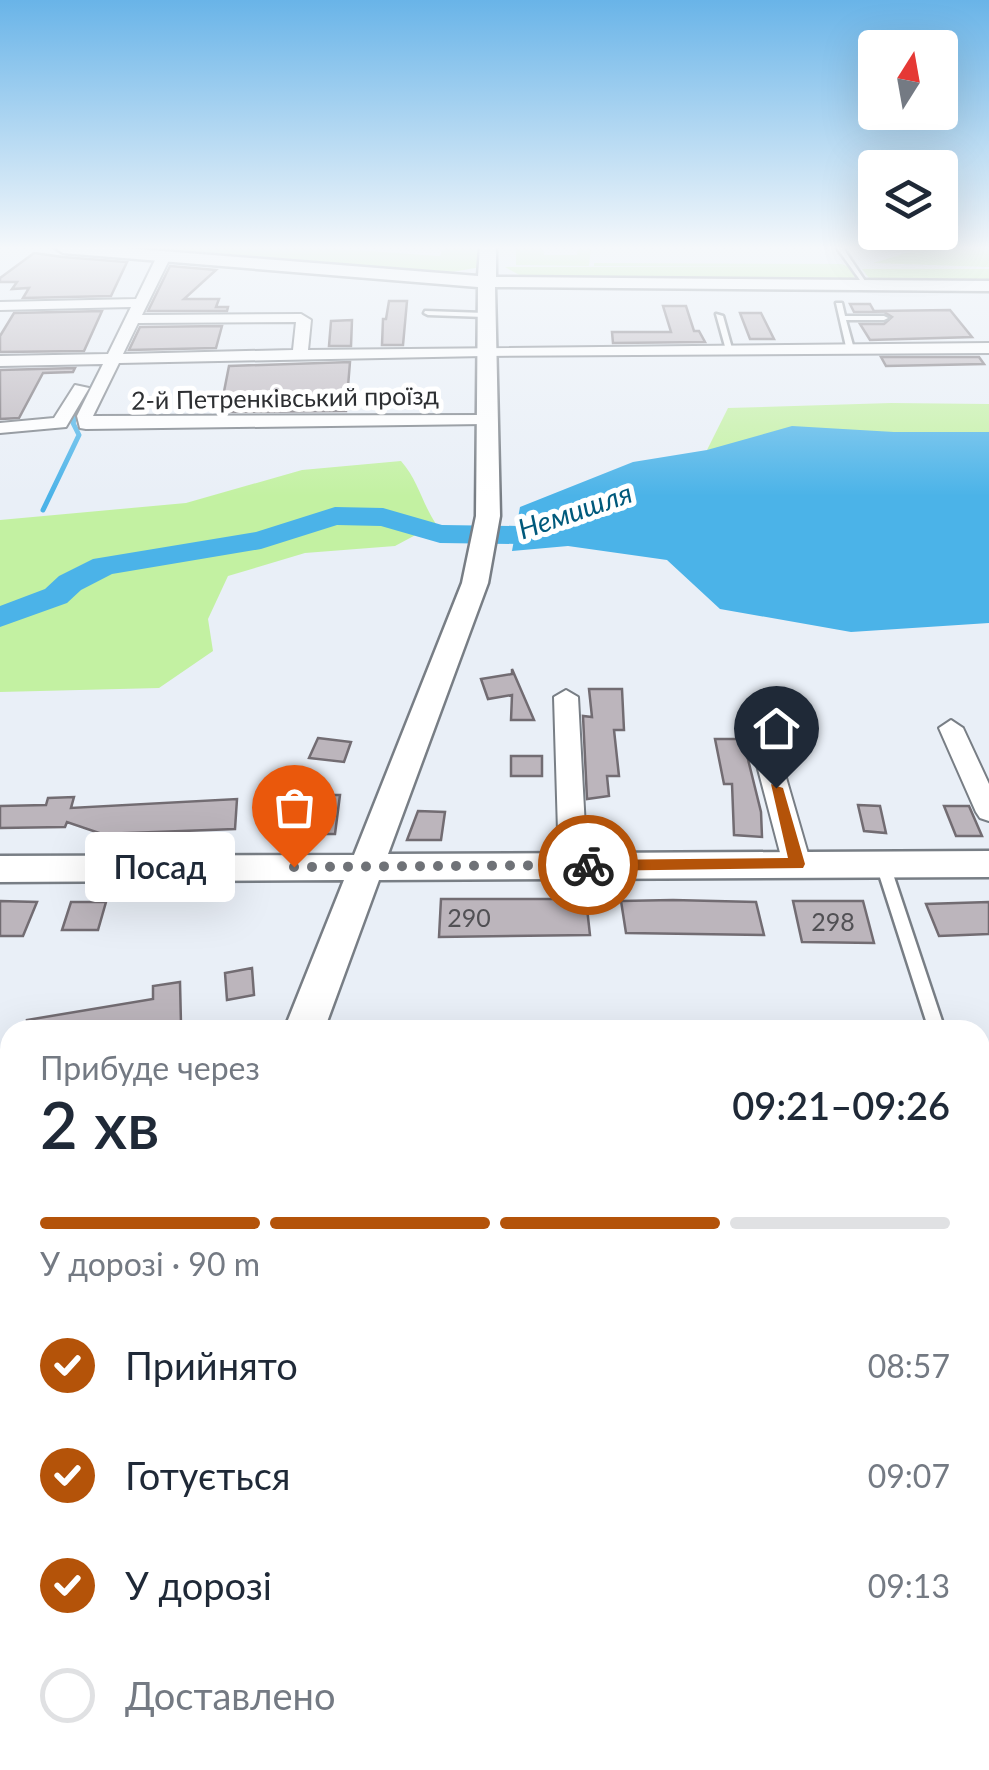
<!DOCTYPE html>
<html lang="uk">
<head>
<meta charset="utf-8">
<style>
	body { margin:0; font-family:Lato,sans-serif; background:#f2f2f3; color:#1f2937; height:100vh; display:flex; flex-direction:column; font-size:38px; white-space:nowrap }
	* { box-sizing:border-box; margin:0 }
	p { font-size:32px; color:#747a83 }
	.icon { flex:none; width:55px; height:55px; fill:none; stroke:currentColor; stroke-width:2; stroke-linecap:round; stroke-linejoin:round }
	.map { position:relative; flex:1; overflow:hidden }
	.drawer { position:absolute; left:0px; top:1020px; width:990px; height:750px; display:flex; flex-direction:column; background:#fff; border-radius:30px 30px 0 0; box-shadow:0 10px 40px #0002 }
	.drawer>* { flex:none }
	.needle { width:65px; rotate:11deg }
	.fabs { position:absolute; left:858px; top:30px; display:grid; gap:20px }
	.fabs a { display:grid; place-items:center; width:100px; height:100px; border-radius:10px; background:#fff; box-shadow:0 10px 40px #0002; font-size:50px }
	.pin { position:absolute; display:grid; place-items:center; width:85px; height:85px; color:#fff; margin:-102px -42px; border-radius:50% 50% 50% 0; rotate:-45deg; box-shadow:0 0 10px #0007 }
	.pin .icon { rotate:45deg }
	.courier { position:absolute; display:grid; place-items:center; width:100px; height:100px; margin:-50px; border:8px solid #b45309; border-radius:50%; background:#fff; color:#222; box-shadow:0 2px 12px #0007 }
	.bubble { position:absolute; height:70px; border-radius:10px; background:#fff; box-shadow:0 10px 40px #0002; font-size:32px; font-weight:600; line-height:70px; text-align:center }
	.head em { font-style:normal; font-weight:600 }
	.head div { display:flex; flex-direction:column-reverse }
	.head { display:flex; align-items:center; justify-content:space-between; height:170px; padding:0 40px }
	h1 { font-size:65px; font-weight:600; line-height:75px }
	.bar { display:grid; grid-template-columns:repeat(4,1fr); gap:15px 10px; align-content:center; height:120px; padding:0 40px }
	.bar i { height:12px; border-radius:8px; background:#e0e1e3 }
	.bar .selected { background:#b45309 }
	.bar p { grid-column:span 4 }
	ol { padding:0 40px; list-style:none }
	li { display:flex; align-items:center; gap:30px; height:110px }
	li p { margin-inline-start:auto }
	li .icon { padding:10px; border-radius:50%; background:#b45309; color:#fff; stroke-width:4 }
	li:last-child { color:#747a83 }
	li i { width:55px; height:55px; border:5px solid #e0e1e3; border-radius:50% }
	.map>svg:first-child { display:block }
	.built { fill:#dae4f2 }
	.green { fill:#c3f1a2 }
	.water { fill:#4bb3e8 }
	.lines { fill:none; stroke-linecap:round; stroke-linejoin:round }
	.stream-far1 { stroke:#4bb3e8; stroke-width:4 }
	.stream { stroke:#4bb3e8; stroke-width:5 }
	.river { fill:#4bb3e8; fill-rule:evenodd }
	.building { fill:#bcb5bc; stroke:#726c72; stroke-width:2.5 }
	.service-casing { stroke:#787e85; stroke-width:5 }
	.minor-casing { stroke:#787e85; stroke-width:4 }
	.tertiary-casing { stroke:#787e85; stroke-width:5 }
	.service { fill:#fff; fill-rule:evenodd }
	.minor { fill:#fff; fill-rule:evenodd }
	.tertiary { fill:#fff; fill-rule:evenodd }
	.route { fill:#b45309 }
	.done { stroke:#6f7277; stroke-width:10; stroke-dasharray:0 18 }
	.labels { text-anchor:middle; stroke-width:10; stroke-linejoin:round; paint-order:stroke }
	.far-street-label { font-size:25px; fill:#2d2f32; stroke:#fff }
	.number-label { font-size:25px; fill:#515054 }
	.far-water-label { font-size:28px; font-style:italic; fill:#00597b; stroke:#fff }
</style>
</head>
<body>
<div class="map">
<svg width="989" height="1770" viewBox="0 0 989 1770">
	<rect width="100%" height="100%" fill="#e9eff7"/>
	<path class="built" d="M 23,1760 L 529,1760 L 351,1770 L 19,1770 Z"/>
	<path class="green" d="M 133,248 L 324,248 L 440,256 L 443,248 L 483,248 L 481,267 L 452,272 Z
		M 516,248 L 543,248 L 544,255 L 577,255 L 578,248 L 591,248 L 589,266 L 516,265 Z
		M 922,248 L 989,248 L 989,267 L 873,263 Z
		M 594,263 L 842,264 L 851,268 L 856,277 L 845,280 L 525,278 L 505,267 L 797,267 L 594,266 Z
		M 862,269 L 989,269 L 989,280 L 877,280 L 869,278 Z
		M 891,403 L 989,404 L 989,432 L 894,432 L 707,450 L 728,408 Z
		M 401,461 C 418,480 422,503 436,524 L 395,546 L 305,553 L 228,576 L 208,619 L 213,651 L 159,688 L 0,692 L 0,520 L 186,503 L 302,470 Z"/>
	<path class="water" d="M 792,426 L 894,432 L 989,432 L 989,623 L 851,632 L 720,609 L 667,560 L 568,546 L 512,551 L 520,507 L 633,462 L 707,450 Z"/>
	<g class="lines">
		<path class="stream-far1" d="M 75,419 L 99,373"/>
		<path class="stream" d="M 43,510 L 79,435 L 73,423 L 76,416"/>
		<path class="river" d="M 335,507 L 383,508 L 442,525 L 518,526 L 567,510 L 577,513 L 582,519 L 577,525 L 547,539 L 518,544 L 440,543 L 381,526 L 337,525 L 261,549 L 112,574 L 81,590 L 67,603 L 0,627 L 0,606 L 45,589 L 59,576 L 93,559 L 256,532 Z"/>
	</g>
	<path class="building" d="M 34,253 L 63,257 L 127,262 L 111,296 L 23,298 L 29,288 L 12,289 L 17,282 L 0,282 L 0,278 Z
		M 170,266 L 216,270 L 184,299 L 219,299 L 216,307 L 228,307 L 227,311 L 148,311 Z
		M 389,301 L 407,301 L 403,345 L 382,345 L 383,319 L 386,319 Z
		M 850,304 L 870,304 L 874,311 L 950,310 L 972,337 L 870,340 L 860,324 L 884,324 L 892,317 L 884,312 L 854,312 Z
		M 663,306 L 686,306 L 694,331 L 699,331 L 705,342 L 613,343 L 612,332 L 671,332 Z
		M 102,311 L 84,351 L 0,352 L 0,336 L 14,313 Z
		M 740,313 L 761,313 L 774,339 L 750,339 Z
		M 352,320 L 351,346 L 329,346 L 331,321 Z
		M 222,326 L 216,348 L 129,350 L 140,327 Z
		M 881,357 L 979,357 L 984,364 L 886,366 Z
		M 350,362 L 346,411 L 220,412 L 229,366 Z
		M 75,368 L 73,372 L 43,373 L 19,418 L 0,419 L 0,370 Z
		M 512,669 L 534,720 L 511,720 L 512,695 L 488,699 L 481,679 L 512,674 Z
		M 589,689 L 622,689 L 624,730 L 614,730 L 619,776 L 607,776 L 609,796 L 587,799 L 583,716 L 592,717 Z
		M 318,738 L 351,742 L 344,762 L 309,758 Z
		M 715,739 L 743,739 L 761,812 L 762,837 L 734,835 L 732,784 L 724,784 Z
		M 511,756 L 542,756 L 542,776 L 511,776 Z
		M 288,795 L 340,795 L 335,834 L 282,834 Z
		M 74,797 L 71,808 L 237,799 L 235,829 L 102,834 L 67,822 L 65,827 L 0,828 L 0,806 L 46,805 L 48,798 Z
		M 858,805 L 880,806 L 886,833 L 864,831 Z
		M 944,806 L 969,806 L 982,836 L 956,836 Z
		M 418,811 L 445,812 L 441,840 L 407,840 Z
		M 441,899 L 586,899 L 590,935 L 439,937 Z
		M 673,900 L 756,902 L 764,935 L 626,933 L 621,901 Z
		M 0,901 L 37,902 L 23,936 L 0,936 Z
		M 793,901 L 863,901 L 874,943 L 802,942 Z
		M 71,902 L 106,902 L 98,930 L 62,930 Z
		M 989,902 L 989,934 L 939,936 L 926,904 Z
		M 252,968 L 254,995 L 227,1000 L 225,973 Z
		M 180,982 L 181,1024 L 144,1030 L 28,1030 L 27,1020 L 153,999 L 153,986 Z"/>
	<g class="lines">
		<defs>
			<path id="service" d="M 837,248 L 843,248 L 869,287 L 865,287 Z
				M 836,303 L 842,303 L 845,316 L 884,316 L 888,318 L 884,320 L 846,320 L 854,349 L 847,351 Z
				M 425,311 L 485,313 L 489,315 L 485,317 L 428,315 L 424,313 Z
				M 716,314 L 723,316 L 733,352 L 726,350 Z
				M 883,860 L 890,865 L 945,1030 L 929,1030 L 876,865 Z
				M 980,1136 C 989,1141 989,1153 989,1165 C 977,1160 980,1148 980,1136 Z"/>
			<path id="minor" d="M 164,252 L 171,256 L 142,315 L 301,314 L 311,320 L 308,350 L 989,343 L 989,353 L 484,356 L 119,363 L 93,416 L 491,415 L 493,419 L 485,424 L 86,429 L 80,428 L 77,416 L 103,364 L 0,366 L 0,356 L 108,354 L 131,307 L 0,310 L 0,302 L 136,299 L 157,256 ZM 296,322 L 293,350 L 123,354 L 138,323 Z
				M 75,385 L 89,388 L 66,427 L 0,433 L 0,423 L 54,418 Z
				M 566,690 L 578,697 L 587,865 L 583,872 L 563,872 L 559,865 L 554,697 Z
				M 755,704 L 767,712 L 811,864 L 807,871 L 787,871 L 783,864 L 743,712 Z
				M 951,720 L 963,728 L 989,784 L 989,821 L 980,818 L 976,812 L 939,728 Z
				M 10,1072 L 10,1100 L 0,1102 L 0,1074 Z
				M 980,1112 L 989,1112 L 989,1142 L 980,1142 Z
				M 10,1387 L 10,1427 L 0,1429 L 0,1389 Z"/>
			<path id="tertiary" d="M 55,248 L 123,248 L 478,276 L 480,248 L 496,248 L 496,277 L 989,281 L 989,291 L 495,287 L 500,516 L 488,583 L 388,854 L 989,851 L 989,877 L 379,880 L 324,1030 L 284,1030 L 344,880 L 0,882 L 0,856 L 354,855 L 462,583 L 476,516 L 478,287 L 63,253 Z
				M 10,1710 L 10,1760 L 32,1760 L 28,1770 L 0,1770 L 0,1714 Z"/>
		</defs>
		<use href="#service" class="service-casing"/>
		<use href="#minor" class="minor-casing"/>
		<use href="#tertiary" class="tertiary-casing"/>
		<use href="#service" class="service"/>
		<use href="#minor" class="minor"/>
		<use href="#tertiary" class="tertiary"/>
	</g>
	<linearGradient id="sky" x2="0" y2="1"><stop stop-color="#69b4e8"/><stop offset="0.5" stop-color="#f5f8fb"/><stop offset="1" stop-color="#f5f8fb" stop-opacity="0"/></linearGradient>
	<rect width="989" height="496" fill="url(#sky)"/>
	<path class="route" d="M 771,784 L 783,788 L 805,864 L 803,868 L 588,871 L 580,865 L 588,860 L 788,858 Z"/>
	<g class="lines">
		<path class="done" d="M 294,867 L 588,865"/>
	</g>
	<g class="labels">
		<g class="far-street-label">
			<text transform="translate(285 398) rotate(-1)" y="9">2-й Петренківський проїзд</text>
		</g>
		<g class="number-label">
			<text x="469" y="927">290</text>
			<text x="833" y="931">298</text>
		</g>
		<g class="far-water-label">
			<text transform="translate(575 511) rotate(-19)" y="10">Немишля</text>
		</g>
	</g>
</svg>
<div class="fabs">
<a><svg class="needle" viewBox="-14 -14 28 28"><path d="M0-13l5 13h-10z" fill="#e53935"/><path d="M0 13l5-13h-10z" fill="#747a83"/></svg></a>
<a><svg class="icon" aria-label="layers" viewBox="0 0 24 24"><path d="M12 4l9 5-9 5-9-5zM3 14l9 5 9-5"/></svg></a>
</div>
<div class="pin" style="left:294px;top:867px;background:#ea580c"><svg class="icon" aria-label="bag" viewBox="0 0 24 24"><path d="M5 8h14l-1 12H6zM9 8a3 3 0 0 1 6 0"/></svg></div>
<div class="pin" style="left:776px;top:788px;background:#1f2937"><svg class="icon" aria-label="home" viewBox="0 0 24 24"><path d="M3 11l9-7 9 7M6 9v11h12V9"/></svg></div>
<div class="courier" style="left:588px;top:865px"><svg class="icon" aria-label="bike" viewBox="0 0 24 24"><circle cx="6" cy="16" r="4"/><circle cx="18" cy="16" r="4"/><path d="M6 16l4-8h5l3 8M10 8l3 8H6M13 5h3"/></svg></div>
<div class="bubble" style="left:85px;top:832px;width:150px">Посад</div>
<section class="drawer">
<div class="head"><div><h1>2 хв</h1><p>Прибуде через</p></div><em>09:21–09:26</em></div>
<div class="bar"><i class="selected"></i><i class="selected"></i><i class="selected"></i><i></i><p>У дорозі · 90 m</p></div>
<ol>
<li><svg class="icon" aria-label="check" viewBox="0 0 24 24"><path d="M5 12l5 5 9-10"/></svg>Прийнято<p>08:57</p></li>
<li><svg class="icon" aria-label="check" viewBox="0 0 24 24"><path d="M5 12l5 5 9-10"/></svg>Готується<p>09:07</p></li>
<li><svg class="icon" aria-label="check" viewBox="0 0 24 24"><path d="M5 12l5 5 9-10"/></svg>У дорозі<p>09:13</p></li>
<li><i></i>Доставлено</li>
</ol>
</section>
</div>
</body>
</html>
